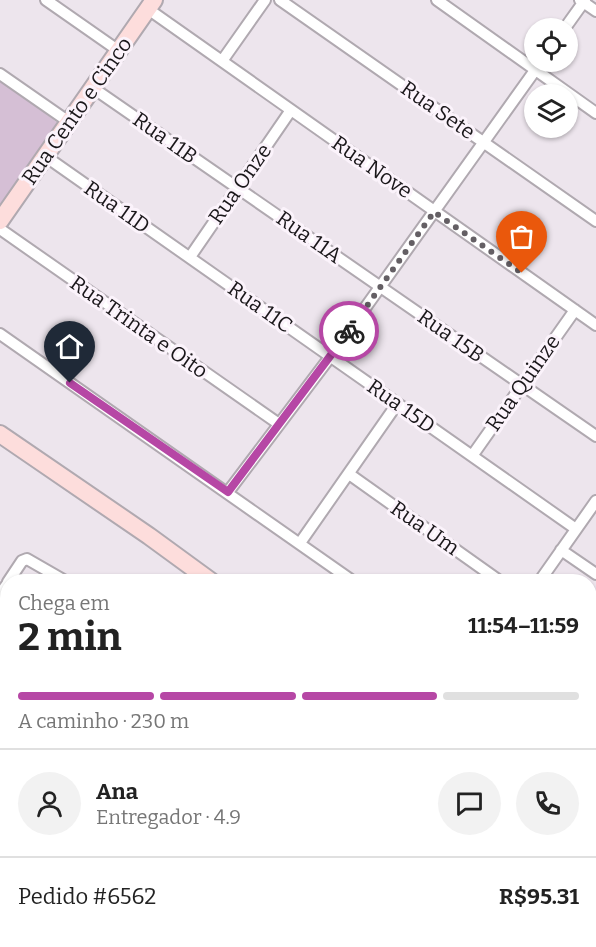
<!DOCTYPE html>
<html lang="pt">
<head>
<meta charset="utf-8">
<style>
	body { margin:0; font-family:Bitter,serif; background:#f2f2f2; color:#222; height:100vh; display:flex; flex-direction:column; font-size:22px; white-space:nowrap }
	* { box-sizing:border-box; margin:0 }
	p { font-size:20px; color:#767676 }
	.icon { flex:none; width:33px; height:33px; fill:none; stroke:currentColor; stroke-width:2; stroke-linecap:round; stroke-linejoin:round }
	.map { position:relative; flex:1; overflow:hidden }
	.details { position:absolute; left:0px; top:574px; width:597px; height:374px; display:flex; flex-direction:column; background:#fff; border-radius:24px 24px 0 0; box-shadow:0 2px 4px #0004 }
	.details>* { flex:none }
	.controls { position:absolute; left:524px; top:18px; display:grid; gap:12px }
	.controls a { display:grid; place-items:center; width:54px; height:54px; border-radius:50%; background:#fff; box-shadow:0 2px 4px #0004; font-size:30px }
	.pin { position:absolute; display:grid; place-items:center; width:51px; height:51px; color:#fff; margin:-62px -26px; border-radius:50% 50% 50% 0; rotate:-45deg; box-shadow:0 0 6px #0007 }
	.pin .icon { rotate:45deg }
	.courier { position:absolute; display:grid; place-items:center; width:60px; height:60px; margin:-30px; border:4px solid #b647a5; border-radius:50%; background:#fff; color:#222; box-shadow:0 2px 8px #0007 }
	.head em { font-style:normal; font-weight:700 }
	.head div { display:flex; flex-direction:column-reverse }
	.head { display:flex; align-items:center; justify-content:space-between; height:102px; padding:0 18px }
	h1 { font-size:39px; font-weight:700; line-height:45px }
	.bar { display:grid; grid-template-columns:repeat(4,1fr); gap:9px 6px; align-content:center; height:72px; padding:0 18px }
	.bar i { height:8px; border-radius:4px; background:#e0e0e0 }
	.bar .active { background:#b647a5 }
	.bar p { grid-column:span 4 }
	.line { display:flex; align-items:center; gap:15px; padding:0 18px; border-top:2px solid #e0e0e0 }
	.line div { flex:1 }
	.round { display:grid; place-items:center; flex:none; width:63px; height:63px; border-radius:32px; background:#f2f2f2 }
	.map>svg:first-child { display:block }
	.green { fill:#d5bfd5 }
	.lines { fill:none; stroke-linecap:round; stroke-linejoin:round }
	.street-casing { stroke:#b0a9b0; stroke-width:14 }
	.secondary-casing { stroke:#b0a9b0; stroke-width:20 }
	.street { stroke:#fff; stroke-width:10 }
	.secondary { stroke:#fddddc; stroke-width:16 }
	.done { stroke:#645f64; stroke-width:6; stroke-dasharray:0 10.8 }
	.route { stroke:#b647a5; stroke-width:8 }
	.labels { text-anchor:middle; stroke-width:6; stroke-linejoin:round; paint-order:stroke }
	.street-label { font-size:21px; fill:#1a171a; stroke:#fbf3fb }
</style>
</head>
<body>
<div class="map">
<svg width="596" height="947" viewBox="0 0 596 947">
	<rect width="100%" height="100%" fill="#ede5ed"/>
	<path class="green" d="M 0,80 L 58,123 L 0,206 Z"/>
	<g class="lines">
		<defs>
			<path id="street" d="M 46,0 L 119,51
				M 280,0 L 596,221
				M 437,0 L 596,113
				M 580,0 L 596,11
				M 148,9 L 596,325
				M 565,28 L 585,0
				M 222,61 L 265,0
				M 0,74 L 69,122
				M 93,88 L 596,436
				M 45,156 L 576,529
				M 0,229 L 279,424
				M 190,257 L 291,110
				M 0,334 L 354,582
				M 472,456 L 575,310
				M 349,474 L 501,582
				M 228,492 L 330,357 L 541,62
				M 300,543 L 397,404
				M 561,550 L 596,574
				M 8,582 L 22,561 L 27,559 L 67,582
				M 539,582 L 596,501
				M 0,594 L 8,583
				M 590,678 L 596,682
				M 590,711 L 596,702
				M 0,728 L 8,717
				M 590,859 L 596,864
				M 0,860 L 8,849
				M 517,940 L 528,947
				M 31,947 L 36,940
				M 125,947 L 130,940
				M 249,947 L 254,940
				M 419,947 L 429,940"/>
			<path id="secondary" d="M 0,221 L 154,0
				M 0,434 L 149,536 L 212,582
				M 436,940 L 438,947"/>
		</defs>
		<use href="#street" class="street-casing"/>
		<use href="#secondary" class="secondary-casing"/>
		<use href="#street" class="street"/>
		<use href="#secondary" class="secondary"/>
	</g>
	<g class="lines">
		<path class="done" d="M 349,331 L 434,212 L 522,273"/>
		<path class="route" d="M 70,383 L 228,492 L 349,331"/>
	</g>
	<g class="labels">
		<g class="street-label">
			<text transform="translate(438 110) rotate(35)" y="7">Rua Sete</text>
			<text transform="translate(77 111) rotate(-55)" y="7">Rua Cento e Cinco</text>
			<text transform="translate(165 138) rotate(35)" y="7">Rua 11B</text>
			<text transform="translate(372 167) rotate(35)" y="7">Rua Nove</text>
			<text transform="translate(240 184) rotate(-55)" y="7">Rua Onze</text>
			<text transform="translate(117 207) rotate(35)" y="7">Rua 11D</text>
			<text transform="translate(309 237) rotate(35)" y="7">Rua 11A</text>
			<text transform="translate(260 307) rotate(35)" y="7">Rua 11C</text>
			<text transform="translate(139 327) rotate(35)" y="7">Rua Trinta e Oito</text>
			<text transform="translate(451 336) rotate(35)" y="7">Rua 15B</text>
			<text transform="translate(523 383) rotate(-55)" y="7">Rua Quinze</text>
			<text transform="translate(401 406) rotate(35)" y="7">Rua 15D</text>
			<text transform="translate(425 528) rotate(35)" y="7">Rua Um</text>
		</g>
	</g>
</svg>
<div class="controls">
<a><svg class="icon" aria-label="locate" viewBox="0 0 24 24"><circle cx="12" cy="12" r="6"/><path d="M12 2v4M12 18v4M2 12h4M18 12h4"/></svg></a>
<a><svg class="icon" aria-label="layers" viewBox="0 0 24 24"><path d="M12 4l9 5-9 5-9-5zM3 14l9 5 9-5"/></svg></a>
</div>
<div class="pin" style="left:522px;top:273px;background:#ea580c"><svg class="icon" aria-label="bag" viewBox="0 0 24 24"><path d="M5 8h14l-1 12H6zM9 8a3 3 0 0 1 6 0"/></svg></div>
<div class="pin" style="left:70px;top:383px;background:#1f2937"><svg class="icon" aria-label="home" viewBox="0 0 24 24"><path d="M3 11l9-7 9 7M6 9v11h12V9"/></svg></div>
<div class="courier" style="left:349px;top:331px"><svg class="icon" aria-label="bike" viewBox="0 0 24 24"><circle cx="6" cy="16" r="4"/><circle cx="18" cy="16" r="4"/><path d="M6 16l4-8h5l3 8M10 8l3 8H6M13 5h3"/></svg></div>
<section class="details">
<div class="head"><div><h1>2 min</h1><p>Chega em</p></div><em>11:54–11:59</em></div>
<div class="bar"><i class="active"></i><i class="active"></i><i class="active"></i><i></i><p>A caminho · 230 m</p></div>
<div class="line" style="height:108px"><a class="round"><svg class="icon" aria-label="person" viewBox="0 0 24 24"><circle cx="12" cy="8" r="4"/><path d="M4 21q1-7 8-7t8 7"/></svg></a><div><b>Ana</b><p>Entregador · 4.9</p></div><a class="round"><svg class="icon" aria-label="chat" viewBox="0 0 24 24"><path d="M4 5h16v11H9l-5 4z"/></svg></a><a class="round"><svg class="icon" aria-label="phone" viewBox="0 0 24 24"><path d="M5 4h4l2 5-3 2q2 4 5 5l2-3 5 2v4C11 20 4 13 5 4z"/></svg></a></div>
<div class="line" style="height:78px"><div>Pedido #6562</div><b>R$95.31</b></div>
</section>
</div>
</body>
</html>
